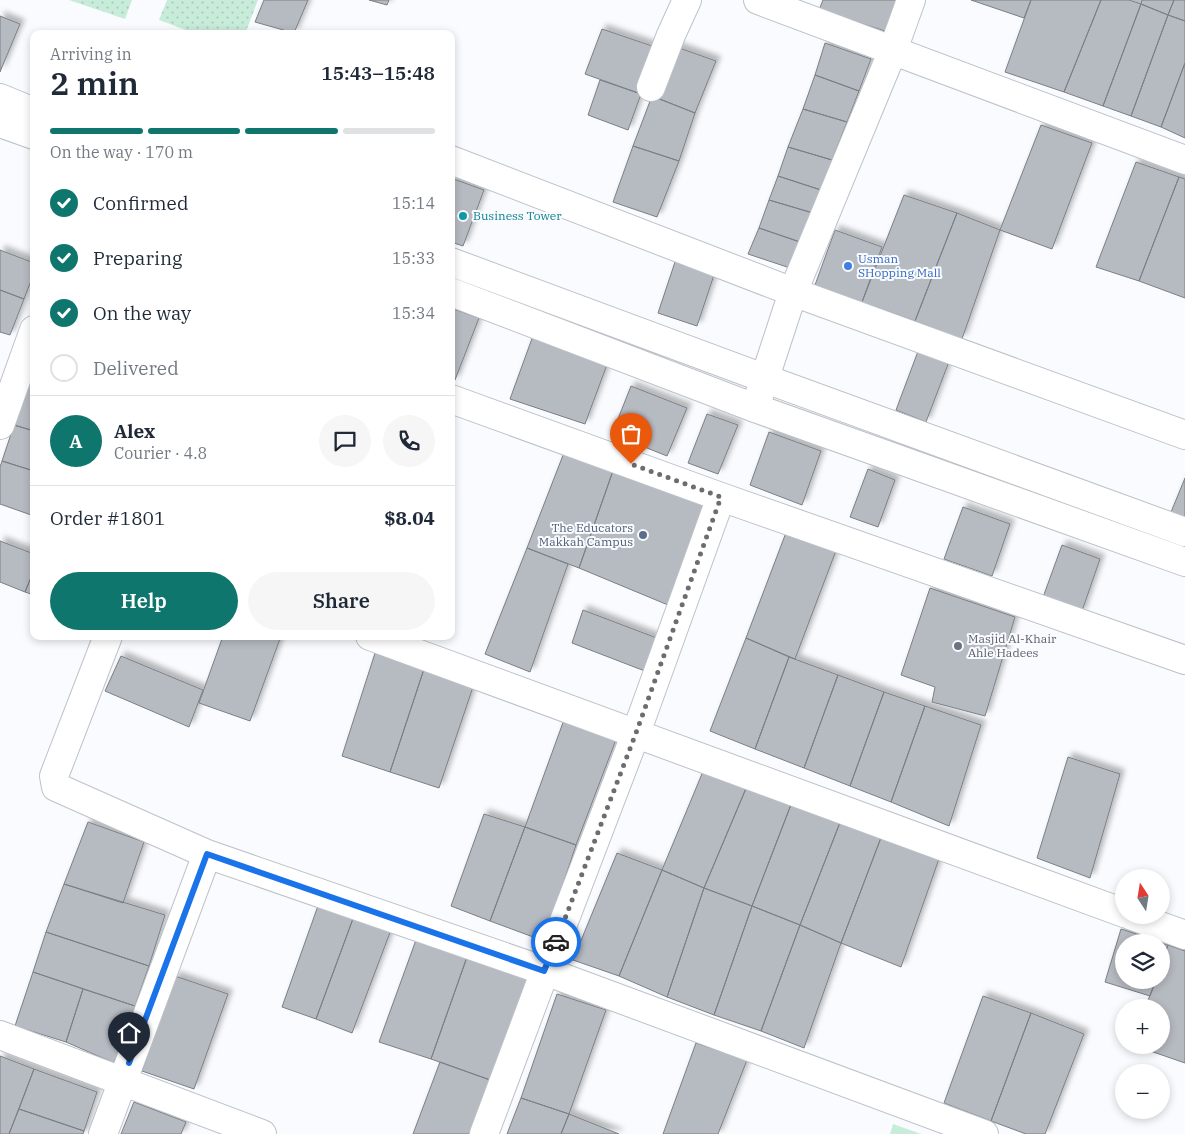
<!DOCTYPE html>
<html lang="en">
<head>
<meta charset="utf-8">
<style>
	body { margin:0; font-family:"IBM Plex Serif",serif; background:#f6f6f7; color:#1f2937; height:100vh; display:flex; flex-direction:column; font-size:19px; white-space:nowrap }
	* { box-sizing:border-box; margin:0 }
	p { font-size:16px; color:#747a83 }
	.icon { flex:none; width:28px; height:28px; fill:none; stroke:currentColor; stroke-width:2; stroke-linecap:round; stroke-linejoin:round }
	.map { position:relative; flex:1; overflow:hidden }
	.details { position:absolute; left:30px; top:30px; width:425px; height:610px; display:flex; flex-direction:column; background:#fff; border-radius:10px; box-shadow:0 2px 8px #0003 }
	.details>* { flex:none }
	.needle { width:32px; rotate:348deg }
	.controls { position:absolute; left:1115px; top:869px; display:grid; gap:10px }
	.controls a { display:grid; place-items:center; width:55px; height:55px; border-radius:50%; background:#fff; box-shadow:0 2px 8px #0003; font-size:25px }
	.pin { position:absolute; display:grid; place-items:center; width:42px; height:42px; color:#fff; margin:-51px -21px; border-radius:50% 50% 50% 0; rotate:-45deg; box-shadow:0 0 5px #0007 }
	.pin .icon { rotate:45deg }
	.courier { position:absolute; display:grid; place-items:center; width:50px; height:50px; margin:-25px; border:4px solid #1a73e8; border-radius:50%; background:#fff; color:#222; box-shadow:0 1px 6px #0007 }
	.overview em { font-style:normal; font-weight:600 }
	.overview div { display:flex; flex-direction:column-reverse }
	.overview { display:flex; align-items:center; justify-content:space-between; height:85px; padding:0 20px }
	h1 { font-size:32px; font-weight:600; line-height:38px }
	.bar { display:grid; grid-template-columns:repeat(4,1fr); gap:8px 5px; align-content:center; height:60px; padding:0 20px }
	.bar i { height:6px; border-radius:4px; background:#e0e1e3 }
	.bar .on { background:#0f766e }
	.bar p { grid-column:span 4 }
	.line { display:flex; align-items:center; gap:12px; padding:0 20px; border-top:1px solid #e0e1e3 }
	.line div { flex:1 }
	.round { display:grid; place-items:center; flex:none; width:52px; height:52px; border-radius:26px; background:#f6f6f7 }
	ol { padding:0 20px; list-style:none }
	li { display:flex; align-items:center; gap:15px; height:55px }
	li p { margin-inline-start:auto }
	li .icon { padding:5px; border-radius:50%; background:#0f766e; color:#fff; stroke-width:4 }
	li:last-child { color:#747a83 }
	li i { width:28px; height:28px; border:2px solid #e0e1e3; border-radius:50% }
	.primary-button { display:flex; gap:10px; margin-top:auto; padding:10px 20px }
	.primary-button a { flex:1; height:58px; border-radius:30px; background:#0f766e; color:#fff; font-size:20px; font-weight:600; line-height:58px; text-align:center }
	.primary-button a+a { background:#f6f6f7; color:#1f2937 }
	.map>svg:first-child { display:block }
	.green { fill:url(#green-dots) }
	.pitch { fill:#c8ecda }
	.building { fill:#b6bac1; stroke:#7b7f86; filter:url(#shadow) }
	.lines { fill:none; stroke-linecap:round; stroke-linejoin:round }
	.minor-casing { stroke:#bdc2c9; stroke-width:30 }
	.tertiary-casing { stroke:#bdc2c9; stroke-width:30 }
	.minor { stroke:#fff; stroke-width:28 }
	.tertiary { stroke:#fff; stroke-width:28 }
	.done { stroke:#6b6d70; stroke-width:5; stroke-dasharray:0 9 }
	.route { stroke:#1a73e8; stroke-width:6 }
	.culture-dot { fill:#0f9aa8; stroke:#f9fbfe; stroke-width:2 }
	.shop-dot { fill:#3f7fe0; stroke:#f9fbfe; stroke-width:2 }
	.service-dot { fill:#5c6f8a; stroke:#f9fbfe; stroke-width:2 }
	.worship-dot { fill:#6b7280; stroke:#f9fbfe; stroke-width:2 }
	.labels { text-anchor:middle; stroke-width:4; stroke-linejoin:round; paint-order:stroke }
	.culture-label { font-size:12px; fill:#0d838f; stroke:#f9fbfe; text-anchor:start }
	.shop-label { font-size:12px; fill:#366cbe; stroke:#f9fbfe; text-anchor:start }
	.service-label { font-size:12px; fill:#4e5e75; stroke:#f9fbfe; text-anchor:end }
	.worship-label { font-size:12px; fill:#5b616d; stroke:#f9fbfe; text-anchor:start }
</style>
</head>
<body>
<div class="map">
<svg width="1185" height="1134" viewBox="0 0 1185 1134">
	<defs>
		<pattern id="green-dots" width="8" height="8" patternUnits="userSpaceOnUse" patternTransform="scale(1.25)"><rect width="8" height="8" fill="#c8ecda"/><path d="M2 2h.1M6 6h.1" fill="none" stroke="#abcabb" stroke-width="1.8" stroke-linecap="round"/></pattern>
		<filter id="shadow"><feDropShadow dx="4.5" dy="-4.5" stdDeviation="2.5" flood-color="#0004"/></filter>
	</defs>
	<rect width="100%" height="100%" fill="#f9fbfe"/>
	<path class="green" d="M 69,0 L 132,0 L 125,19 Z
		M 167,0 L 258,0 L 245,34 L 197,34 L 159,20 Z"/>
	<path class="pitch" d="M 893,1124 L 921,1134 L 890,1134 Z"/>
	<path class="building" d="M 264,0 L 308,0 L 294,33 L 255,22 Z
		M 369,0 L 389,0 L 387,5 Z
		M 823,0 L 898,0 L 885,31 L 819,10 Z
		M 971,0 L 1031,0 L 1024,18 Z
		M 1031,0 L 1101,0 L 1064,92 L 1005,72 Z
		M 1101,0 L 1129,0 L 1141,4 L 1103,106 L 1064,92 Z
		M 1142,0 L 1174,0 L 1168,15 L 1141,4 Z
		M 1174,0 L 1185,0 L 1185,21 L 1168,15 Z
		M 1141,4 L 1168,15 L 1131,116 L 1103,106 Z
		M 1168,15 L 1185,21 L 1185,63 L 1161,127 L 1131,116 Z
		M 0,16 L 20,24 L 0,72 Z
		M 602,29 L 658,48 L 641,94 L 585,74 Z
		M 825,43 L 871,59 L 859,91 L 815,75 Z
		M 671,45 L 716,61 L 695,113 L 652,96 Z
		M 1185,63 L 1185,138 L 1161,127 Z
		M 815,75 L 859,91 L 847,122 L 803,109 Z
		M 600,80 L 641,94 L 628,130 L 588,115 Z
		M 652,96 L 695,113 L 679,161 L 633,146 Z
		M 803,109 L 847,122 L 832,160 L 788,147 Z
		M 1041,125 L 1092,143 L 1052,249 L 1000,230 Z
		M 633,146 L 679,161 L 657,217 L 613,202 Z
		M 788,147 L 832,160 L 821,190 L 778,176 Z
		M 1136,162 L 1179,177 L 1139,281 L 1096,267 Z
		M 778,176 L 821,190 L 813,213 L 769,200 Z
		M 1179,177 L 1185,179 L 1185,298 L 1139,281 Z
		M 451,178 L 484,190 L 463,246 L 451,242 Z
		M 904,195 L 957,213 L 915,321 L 862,302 Z
		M 769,200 L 813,213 L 803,243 L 759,228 Z
		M 957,213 L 1000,230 L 962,339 L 915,321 Z
		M 759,228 L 803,243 L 793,269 L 748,254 Z
		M 835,230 L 882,247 L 862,302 L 815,285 Z
		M 0,250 L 34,263 L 34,273 L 24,299 L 0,290 Z
		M 676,259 L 715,272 L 697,326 L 658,313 Z
		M 0,290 L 24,299 L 10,335 L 0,332 Z
		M 451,308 L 479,318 L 455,380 L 451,378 Z
		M 534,333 L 608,362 L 585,424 L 510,399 Z
		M 920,346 L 950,359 L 926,422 L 896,410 Z
		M 29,384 L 34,386 L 34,431 L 14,425 Z
		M 631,386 L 687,408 L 667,456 L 612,434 Z
		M 707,414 L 738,425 L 718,474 L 688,463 Z
		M 14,425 L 34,431 L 34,471 L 2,461 Z
		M 769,432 L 821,451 L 802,505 L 750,485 Z
		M 567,445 L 615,465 L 579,568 L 527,548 Z
		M 2,461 L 34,471 L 34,516 L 0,504 L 0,467 Z
		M 615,465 L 710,502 L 668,605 L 579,568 Z
		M 868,469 L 895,480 L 878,527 L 850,517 Z
		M 1185,478 L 1185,524 L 1169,517 Z
		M 963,507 L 1010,524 L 992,576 L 944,559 Z
		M 787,530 L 837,548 L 795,659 L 746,638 Z
		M 0,541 L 34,554 L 34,570 L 25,592 L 0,582 Z
		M 1062,545 L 1100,559 L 1081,614 L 1042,600 Z
		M 527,548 L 568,564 L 530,672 L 485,654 Z
		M 34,570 L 34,595 L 25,592 Z
		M 930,588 L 1015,617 L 985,716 L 932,702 L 935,687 L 901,675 Z
		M 583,610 L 662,640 L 650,673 L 572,643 Z
		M 223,636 L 281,636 L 250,721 L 199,703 Z
		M 746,638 L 789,657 L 755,749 L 710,731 Z
		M 376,650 L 424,669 L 390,772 L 342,756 Z
		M 121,656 L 203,690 L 189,727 L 105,691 Z
		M 789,657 L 838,675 L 804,768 L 755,749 Z
		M 424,669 L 473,687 L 439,788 L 390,772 Z
		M 838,675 L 884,692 L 850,786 L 804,768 Z
		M 884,692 L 925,706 L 891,802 L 850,786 Z
		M 925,706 L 981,725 L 949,826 L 891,802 Z
		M 565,717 L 617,737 L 576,845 L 525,827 Z
		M 1068,757 L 1120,774 L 1090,878 L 1037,858 Z
		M 704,769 L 747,786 L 704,888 L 662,870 Z
		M 747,786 L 792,802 L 752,906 L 704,888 Z
		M 792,802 L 841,820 L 800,925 L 752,906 Z
		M 484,814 L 525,827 L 490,921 L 451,906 Z
		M 841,820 L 882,835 L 841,943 L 800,925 Z
		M 88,822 L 144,842 L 123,903 L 64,884 Z
		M 525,827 L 576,845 L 544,941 L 490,921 Z
		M 882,835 L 940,856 L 901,967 L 841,943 Z
		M 617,853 L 662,870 L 619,976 L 573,960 Z
		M 662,870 L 704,888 L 667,997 L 619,976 Z
		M 64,884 L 165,915 L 149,966 L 46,932 Z
		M 704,888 L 752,906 L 714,1015 L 667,997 Z
		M 319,903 L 354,916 L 316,1019 L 282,1007 Z
		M 752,906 L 800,925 L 761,1031 L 714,1015 Z
		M 354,916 L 391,930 L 352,1033 L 316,1019 Z
		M 800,925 L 841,943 L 804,1048 L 761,1031 Z
		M 1121,929 L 1161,942 L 1124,942 L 1124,980 L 1156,980 L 1150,996 L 1105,982 Z
		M 46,932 L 149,966 L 135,1006 L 33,972 Z
		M 416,940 L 467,957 L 431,1059 L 379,1042 Z
		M 1161,943 L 1168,945 L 1161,964 Z
		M 1168,945 L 1185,951 L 1185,1063 L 1133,1045 L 1161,1045 L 1161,1008 L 1145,1008 L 1156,980 L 1161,980 L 1161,964 Z
		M 467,957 L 529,978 L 493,1081 L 431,1059 Z
		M 33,972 L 83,989 L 66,1042 L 15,1026 Z
		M 175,976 L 228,994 L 194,1089 L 142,1071 Z
		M 83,989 L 135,1006 L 114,1063 L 66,1042 Z
		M 557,994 L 606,1010 L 569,1114 L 521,1098 Z
		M 983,996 L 1031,1013 L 991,1121 L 944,1103 Z
		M 1031,1013 L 1084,1034 L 1045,1134 L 1026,1134 L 991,1121 Z
		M 696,1043 L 747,1060 L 718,1134 L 663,1134 Z
		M 0,1056 L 34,1069 L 9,1134 L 0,1134 Z
		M 440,1062 L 493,1081 L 473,1134 L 413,1134 Z
		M 34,1069 L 97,1092 L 84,1131 L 19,1109 Z
		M 521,1098 L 569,1114 L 561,1134 L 507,1134 Z
		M 134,1102 L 186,1122 L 181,1134 L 121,1134 Z
		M 19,1109 L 84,1131 L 83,1134 L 9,1134 Z
		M 569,1114 L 619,1134 L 561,1134 Z"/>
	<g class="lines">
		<defs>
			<path id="minor" d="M 758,0 L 1185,160
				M 651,87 L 671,35 L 687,0
				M 451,160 L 793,292 L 1185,435
				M 451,399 L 721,497 L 1185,660
				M 755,408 L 793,292 L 893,50 L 911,0
				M 0,425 L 34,330
				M 108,636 L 54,776 L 56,787 L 207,854 L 545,971 L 984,1134
				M 370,636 L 1124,913
				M 1130,915 L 1185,935
				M 0,1035 L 262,1134
				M 103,1134 L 207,854
				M 484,1134 L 545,971 L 636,733 L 721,497"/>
			<path id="tertiary" d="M 0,98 L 34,112
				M 0,123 L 34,135
				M 451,262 L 766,379 L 1185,532
				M 451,292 L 755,408 L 1185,562"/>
		</defs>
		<use href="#minor" class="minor-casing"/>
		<use href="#tertiary" class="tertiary-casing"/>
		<use href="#minor" class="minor"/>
		<use href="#tertiary" class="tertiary"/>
	</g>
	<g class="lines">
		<path class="done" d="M 556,942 L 636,733 L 721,497 L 631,464"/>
		<path class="route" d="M 129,1063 L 207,854 L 544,971 L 556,942"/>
	</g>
	<circle class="culture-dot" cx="463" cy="216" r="5"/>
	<circle class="shop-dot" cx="848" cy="266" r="5"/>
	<circle class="service-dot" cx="643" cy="535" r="5"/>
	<circle class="worship-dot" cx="958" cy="646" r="5"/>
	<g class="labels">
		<g class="culture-label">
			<text x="473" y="220">Business Tower</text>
		</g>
		<g class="shop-label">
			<text x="858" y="263">Usman<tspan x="858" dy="14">SHopping Mall</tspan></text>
		</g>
		<g class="service-label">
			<text x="633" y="532">The Educators<tspan x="633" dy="14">Makkah Campus</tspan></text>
		</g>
		<g class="worship-label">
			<text x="968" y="643">Masjid Al-Khair<tspan x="968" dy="14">Ahle Hadees</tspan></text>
		</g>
	</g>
</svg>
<div class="controls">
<a><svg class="needle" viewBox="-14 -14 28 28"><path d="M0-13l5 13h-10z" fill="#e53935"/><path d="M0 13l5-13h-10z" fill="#747a83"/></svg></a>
<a><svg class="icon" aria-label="layers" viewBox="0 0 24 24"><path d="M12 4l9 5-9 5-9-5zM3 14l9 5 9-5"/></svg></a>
<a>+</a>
<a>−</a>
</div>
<div class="pin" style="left:631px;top:464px;background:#ea580c"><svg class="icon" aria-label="bag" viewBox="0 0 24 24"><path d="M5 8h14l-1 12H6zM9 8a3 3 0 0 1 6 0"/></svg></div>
<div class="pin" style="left:129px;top:1063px;background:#1f2937"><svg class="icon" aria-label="home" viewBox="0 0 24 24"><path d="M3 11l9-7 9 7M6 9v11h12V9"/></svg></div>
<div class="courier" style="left:556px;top:942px"><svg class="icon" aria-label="car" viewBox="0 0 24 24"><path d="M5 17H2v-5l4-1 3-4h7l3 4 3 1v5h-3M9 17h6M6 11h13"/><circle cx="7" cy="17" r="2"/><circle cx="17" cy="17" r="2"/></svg></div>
<section class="details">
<div class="overview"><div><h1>2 min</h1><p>Arriving in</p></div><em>15:43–15:48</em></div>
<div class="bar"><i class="on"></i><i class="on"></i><i class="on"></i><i></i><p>On the way · 170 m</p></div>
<ol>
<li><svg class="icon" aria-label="check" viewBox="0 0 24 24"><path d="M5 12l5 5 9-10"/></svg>Confirmed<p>15:14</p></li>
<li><svg class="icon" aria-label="check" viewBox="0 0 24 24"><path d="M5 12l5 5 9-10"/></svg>Preparing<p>15:33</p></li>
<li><svg class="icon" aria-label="check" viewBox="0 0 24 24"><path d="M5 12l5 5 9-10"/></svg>On the way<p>15:34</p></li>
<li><i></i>Delivered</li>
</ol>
<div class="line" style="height:90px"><b class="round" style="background:#0f766e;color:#fff">A</b><div><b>Alex</b><p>Courier · 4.8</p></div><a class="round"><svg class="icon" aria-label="chat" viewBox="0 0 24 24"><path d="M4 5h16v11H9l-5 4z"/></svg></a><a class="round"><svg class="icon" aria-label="phone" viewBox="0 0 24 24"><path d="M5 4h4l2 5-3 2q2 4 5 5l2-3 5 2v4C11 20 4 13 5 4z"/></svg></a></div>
<div class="line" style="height:65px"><div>Order #1801</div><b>$8.04</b></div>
<div class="primary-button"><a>Help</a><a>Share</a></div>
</section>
</div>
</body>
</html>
